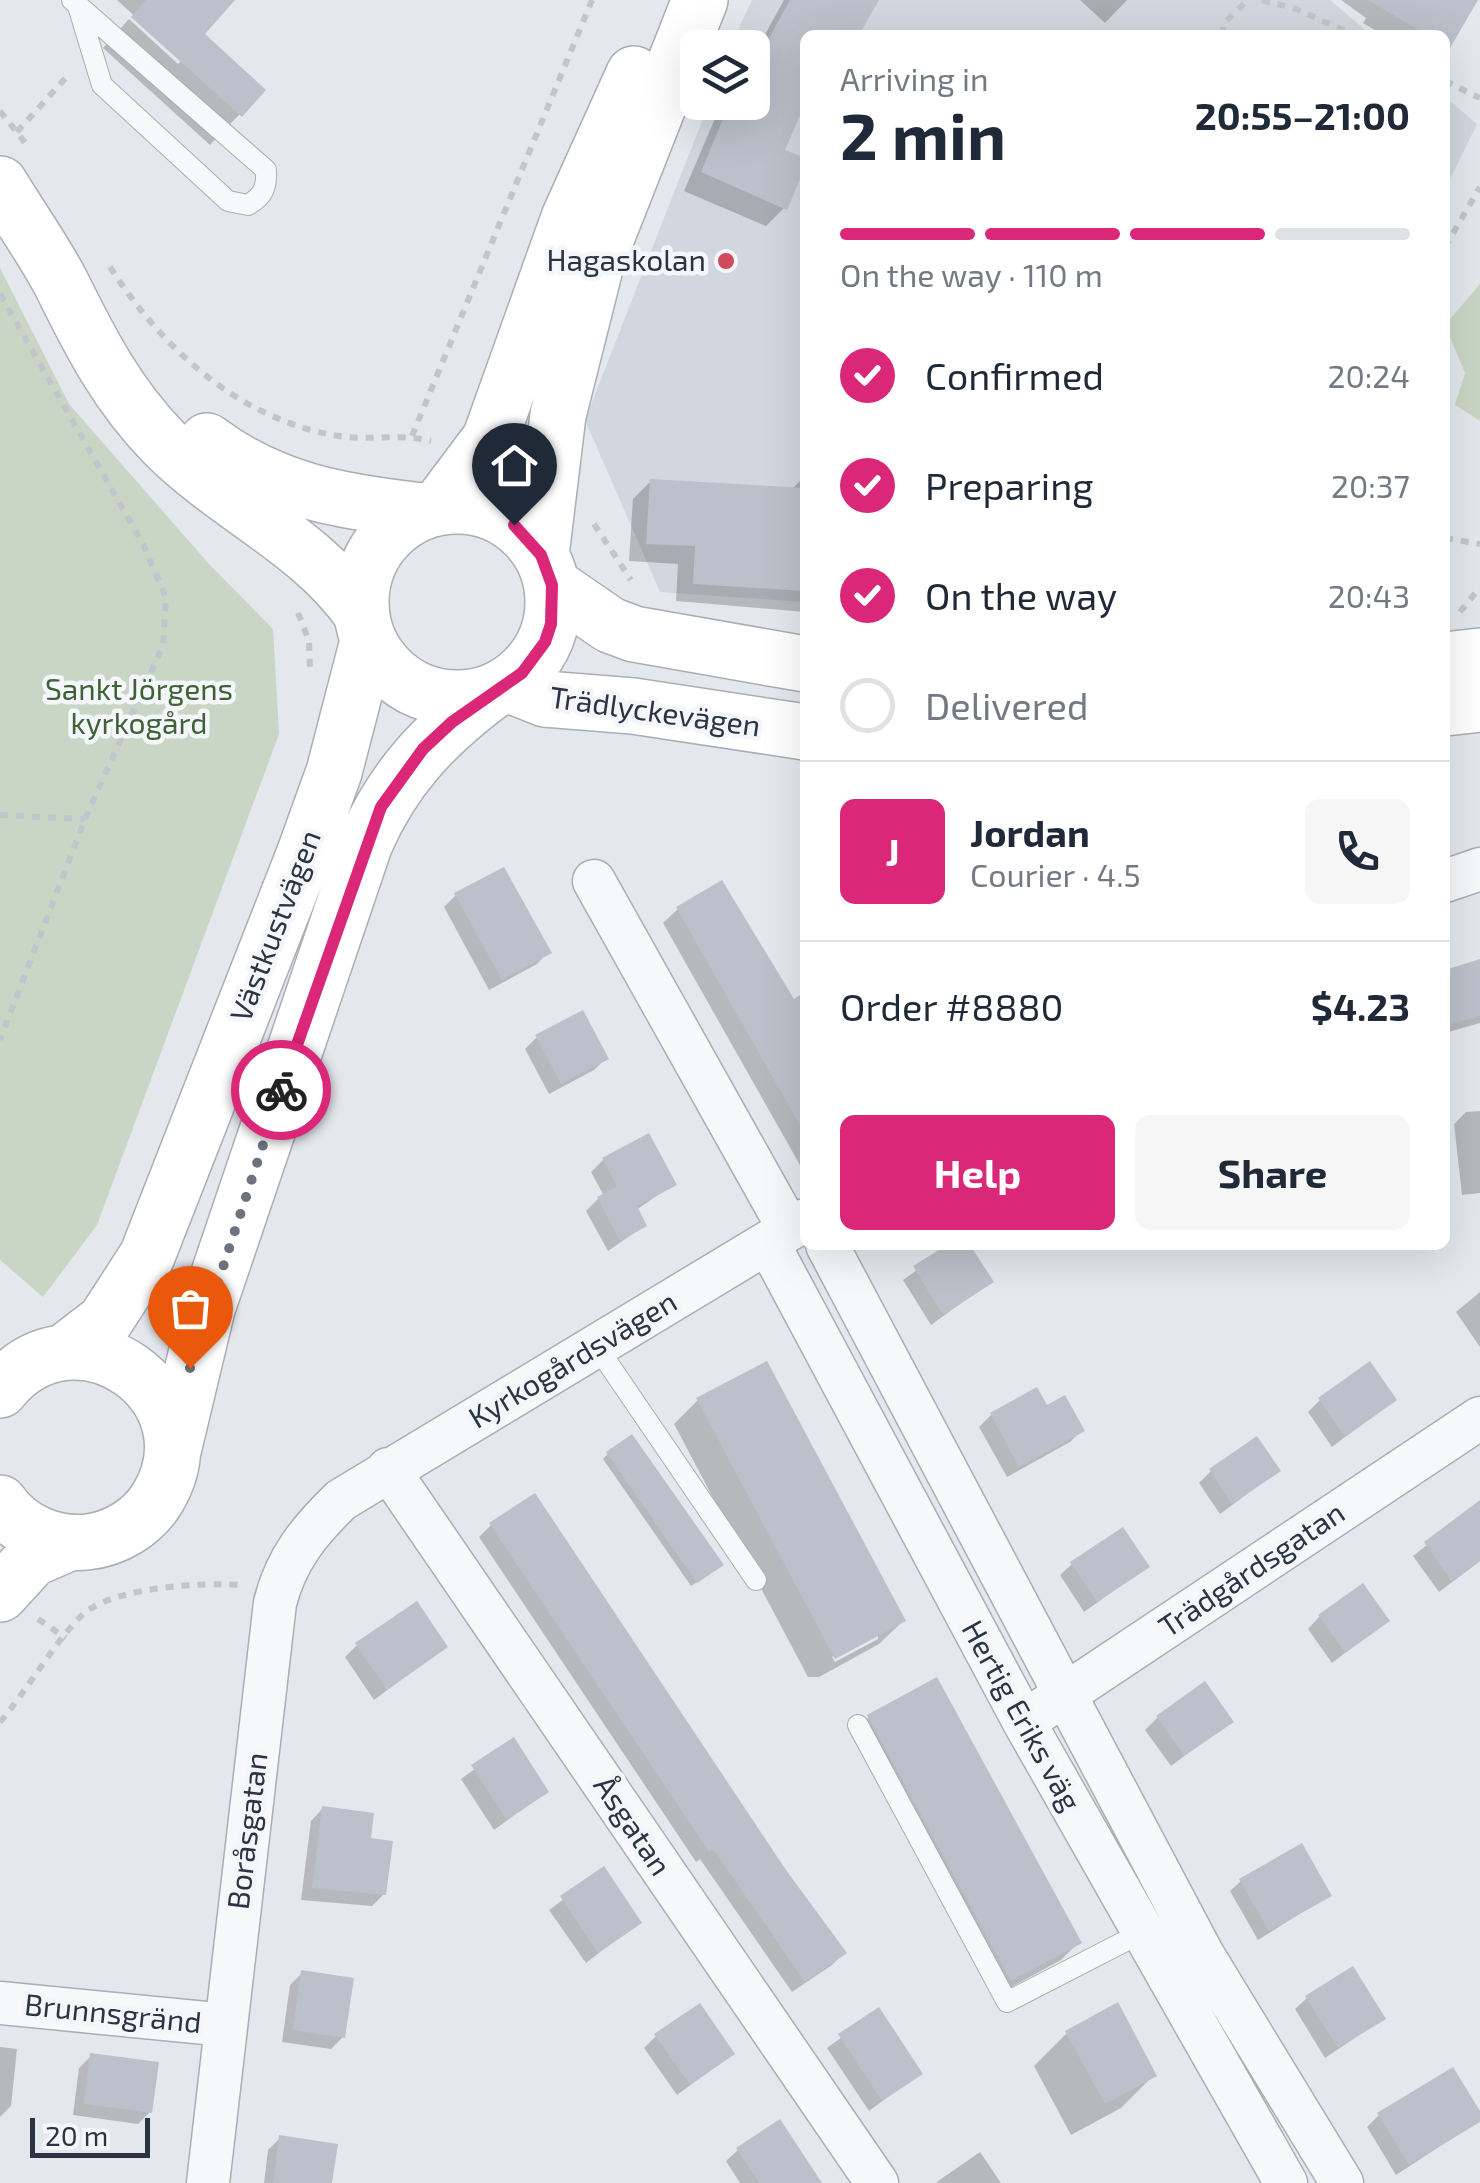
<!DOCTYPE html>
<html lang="en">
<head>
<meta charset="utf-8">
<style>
	body { margin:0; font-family:"Exo 2",sans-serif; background:#f6f6f7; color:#1f2937; height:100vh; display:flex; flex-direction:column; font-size:38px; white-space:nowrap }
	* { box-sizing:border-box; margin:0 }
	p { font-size:32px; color:#747a83 }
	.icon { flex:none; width:55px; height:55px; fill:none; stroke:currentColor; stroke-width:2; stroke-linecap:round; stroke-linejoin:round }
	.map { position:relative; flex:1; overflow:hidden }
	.details { position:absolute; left:800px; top:30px; width:650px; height:1220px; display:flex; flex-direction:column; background:#fff; border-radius:15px; box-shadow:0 10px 40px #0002 }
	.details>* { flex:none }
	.controls { position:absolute; left:680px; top:30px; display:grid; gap:20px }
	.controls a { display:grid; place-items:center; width:90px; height:90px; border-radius:15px; background:#fff; box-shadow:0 10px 40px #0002; font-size:50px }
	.scale { position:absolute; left:30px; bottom:25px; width:120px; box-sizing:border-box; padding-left:10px; border:5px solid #2b3445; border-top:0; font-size:28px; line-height:35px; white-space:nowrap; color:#2b3445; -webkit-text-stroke:8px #f4f6f9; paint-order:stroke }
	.pin { position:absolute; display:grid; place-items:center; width:85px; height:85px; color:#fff; margin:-102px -42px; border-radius:50% 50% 50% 0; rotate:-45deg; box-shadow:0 0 10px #0007 }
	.pin .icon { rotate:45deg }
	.courier { position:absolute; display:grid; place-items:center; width:100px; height:100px; margin:-50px; border:8px solid #db2777; border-radius:50%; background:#fff; color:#222; box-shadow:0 2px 12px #0007 }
	.head em { font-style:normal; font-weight:700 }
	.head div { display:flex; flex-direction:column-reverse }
	.head { display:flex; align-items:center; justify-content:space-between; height:170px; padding:0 40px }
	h1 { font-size:65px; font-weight:700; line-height:75px }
	.bar { display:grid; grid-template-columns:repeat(4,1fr); gap:15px 10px; align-content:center; height:120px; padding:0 40px }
	.bar i { height:12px; border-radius:8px; background:#e0e1e3 }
	.bar .current { background:#db2777 }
	.bar p { grid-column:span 4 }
	.line { display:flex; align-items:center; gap:25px; padding:0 40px; border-top:2px solid #e0e1e3 }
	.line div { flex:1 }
	.round { display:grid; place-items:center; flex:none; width:105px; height:105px; border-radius:15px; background:#f6f6f7 }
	ol { padding:0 40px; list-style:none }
	li { display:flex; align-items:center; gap:30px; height:110px }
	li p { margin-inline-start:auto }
	li .icon { padding:10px; border-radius:50%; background:#db2777; color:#fff; stroke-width:4 }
	li:last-child { color:#747a83 }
	li i { width:55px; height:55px; border:5px solid #e0e1e3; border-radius:50% }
	.cta { display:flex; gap:20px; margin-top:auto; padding:20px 40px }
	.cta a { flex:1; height:115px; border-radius:15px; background:#db2777; color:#fff; font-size:40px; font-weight:700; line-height:115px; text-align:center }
	.cta a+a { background:#f6f6f7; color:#1f2937 }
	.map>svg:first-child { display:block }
	.built { fill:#d2d6de }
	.green { fill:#c9d6c5 }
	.shadow { fill:#0003; fill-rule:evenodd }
	.building { fill:#bbc0ca }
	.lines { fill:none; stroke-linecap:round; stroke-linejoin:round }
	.lane-casing { stroke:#a9aeb7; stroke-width:22 }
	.street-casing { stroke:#a9aeb7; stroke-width:45 }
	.secondary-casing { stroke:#a9aeb7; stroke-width:58 }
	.path { stroke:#c2c5cb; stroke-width:6; stroke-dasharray:8 8; stroke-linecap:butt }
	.lane { stroke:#f7f8fa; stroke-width:20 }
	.street { stroke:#f7f8fa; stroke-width:42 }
	.secondary { stroke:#fff; stroke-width:55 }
	.done { stroke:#6c737f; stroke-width:10; stroke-dasharray:0 18 }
	.route { stroke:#db2777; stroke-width:12 }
	.poi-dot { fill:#d1495b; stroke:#f4f6f9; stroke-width:4 }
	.labels { text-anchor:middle; stroke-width:9; stroke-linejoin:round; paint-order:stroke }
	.poi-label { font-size:30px; fill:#2b3445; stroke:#f4f6f9; text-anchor:end }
	.park-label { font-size:30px; fill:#3f6138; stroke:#f4f6f9 }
	.street-label { font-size:30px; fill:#2b3445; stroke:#f4f6f9 }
</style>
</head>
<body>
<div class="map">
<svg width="1480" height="2183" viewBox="0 0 1480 2183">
	<rect width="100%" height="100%" fill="#e4e7ec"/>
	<path class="built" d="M 752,0 L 1330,0 L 1371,35 L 805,35 L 805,602 L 660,592 L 585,420 L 709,103 L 752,102 L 752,48 L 730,47 Z
		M 1445,97 L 1477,124 L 1445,189 Z"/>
	<path class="green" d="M 0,268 L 69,404 L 209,564 L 273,629 L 279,734 L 97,1225 L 43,1297 L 0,1260 Z
		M 1480,284 L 1480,421 L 1455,405 L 1465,373 L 1445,325 Z"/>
	<path class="shadow" d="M 117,0 L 232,0 L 201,34 L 263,90 L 210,145 L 103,48 L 129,19 L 178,64 L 182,60 Z
		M 784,0 L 876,0 L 856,35 L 805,35 L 805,97 L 782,151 L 805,161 L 784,208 L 766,226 L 684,191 L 722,102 L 752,102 L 756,51 Z
		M 1080,0 L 1127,0 L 1105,23 Z
		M 1341,0 L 1475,0 L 1445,49 L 1445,35 L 1383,35 L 1363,23 L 1366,18 Z
		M 801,480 L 805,480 L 805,612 L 676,601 L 678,564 L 629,561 L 633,499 L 651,481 L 791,490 Z
		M 456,895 L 548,952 L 537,964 L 489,990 L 444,907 Z
		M 678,909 L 793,1002 L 805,996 L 805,1162 L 800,1165 L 663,923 Z
		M 1480,962 L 1480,1023 L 1445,1033 L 1445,973 Z
		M 537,1037 L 606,1058 L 594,1070 L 549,1094 L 525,1049 Z
		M 1480,1111 L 1480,1193 L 1462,1195 L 1454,1124 L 1466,1112 Z
		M 603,1160 L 674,1184 L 636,1210 L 644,1226 L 608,1251 L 586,1211 L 603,1194 L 591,1172 Z
		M 952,1245 L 967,1245 L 990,1282 L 931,1325 L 903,1280 Z
		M 1480,1292 L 1480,1347 L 1456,1312 Z
		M 698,1400 L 903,1621 L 879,1644 L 819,1677 L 808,1677 L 674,1424 ZM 878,1633 L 878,1639 L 835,1662 L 832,1657 Z
		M 1320,1400 L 1394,1400 L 1332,1447 L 1308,1412 Z
		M 1046,1408 L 1082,1430 L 1070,1442 L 1007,1477 L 979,1427 L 991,1415 Z
		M 608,1454 L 715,1570 L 691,1586 L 603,1459 Z
		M 1211,1471 L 1278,1471 L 1220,1514 L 1199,1483 Z
		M 1480,1503 L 1480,1561 L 1439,1592 L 1413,1556 Z
		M 491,1525 L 784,1872 L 844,1953 L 832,1965 L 792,1992 L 700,1859 L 696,1862 L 479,1537 Z
		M 1072,1564 L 1147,1567 L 1084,1612 L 1060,1575 Z
		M 1319,1617 L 1387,1621 L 1332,1663 L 1308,1629 Z
		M 357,1645 L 445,1647 L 374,1700 L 345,1657 Z
		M 869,1717 L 1079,1942 L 1061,1960 L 993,1997 L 851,1735 Z
		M 1157,1718 L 1230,1722 L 1171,1766 L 1145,1730 Z
		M 513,1741 L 546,1792 L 494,1830 L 461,1779 Z
		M 323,1808 L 368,1840 L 384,1894 L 372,1906 L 301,1900 L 311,1821 Z
		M 604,1870 L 639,1922 L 586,1963 L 549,1910 Z
		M 1241,1881 L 1329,1895 L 1258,1940 L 1230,1891 Z
		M 302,1973 L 343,2037 L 331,2049 L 282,2042 L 290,1985 Z
		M 1307,1998 L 1383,2019 L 1325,2058 L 1295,2009 Z
		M 878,2011 L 920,2073 L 869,2111 L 827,2048 Z
		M 1067,2033 L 1154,2075 L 1121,2108 L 1071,2135 L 1034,2066 Z
		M 656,2036 L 732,2054 L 677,2095 L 644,2048 Z
		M 0,2047 L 17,2049 L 11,2106 L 0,2117 Z
		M 91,2056 L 150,2112 L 138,2124 L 73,2115 L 79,2068 Z
		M 1379,2115 L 1480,2116 L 1480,2120 L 1396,2175 L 1367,2127 Z
		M 280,2138 L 330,2183 L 264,2183 L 268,2150 Z
		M 738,2150 L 802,2183 L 740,2183 L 726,2161 Z
		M 980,2152 L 1001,2183 L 936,2183 L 941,2179 Z"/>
	<path class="building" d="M 146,0 L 235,0 L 205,34 L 266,90 L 242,117 L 131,17 Z
		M 790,0 L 879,0 L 859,35 L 805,35 L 805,104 L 785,150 L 805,158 L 805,167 L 787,210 L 701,172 L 730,102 L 752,102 L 752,47 L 762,51 Z
		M 1368,0 L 1478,0 L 1450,48 L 1445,45 L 1445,35 L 1427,35 Z
		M 650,479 L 805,488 L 805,591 L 693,584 L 695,546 L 646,544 Z
		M 504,867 L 552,953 L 502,980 L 454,893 Z
		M 722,880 L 794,999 L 805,992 L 805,1134 L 676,907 Z
		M 1480,959 L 1480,1016 L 1445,1026 L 1445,970 Z
		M 583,1010 L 609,1059 L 561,1084 L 535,1035 Z
		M 649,1133 L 677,1185 L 637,1206 L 647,1226 L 620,1241 L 597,1197 L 617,1186 L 602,1158 Z
		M 947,1245 L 970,1245 L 994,1282 L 943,1315 L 913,1266 Z
		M 767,1361 L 906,1621 L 835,1659 L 696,1398 Z
		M 1370,1361 L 1397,1400 L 1345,1437 L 1318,1398 Z
		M 1037,1387 L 1047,1405 L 1065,1395 L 1085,1431 L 1019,1467 L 990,1413 Z
		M 632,1434 L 724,1565 L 697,1583 L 606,1452 Z
		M 1257,1436 L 1281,1471 L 1232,1504 L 1209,1469 Z
		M 535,1493 L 786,1870 L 847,1953 L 805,1982 L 713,1849 L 709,1852 L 489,1523 Z
		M 1480,1500 L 1480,1561 L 1452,1582 L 1424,1542 Z
		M 1123,1527 L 1150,1567 L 1097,1602 L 1070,1562 Z
		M 1363,1583 L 1390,1621 L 1345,1653 L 1318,1615 Z
		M 417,1601 L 448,1647 L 387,1690 L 355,1643 Z
		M 937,1677 L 1082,1943 L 1011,1981 L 867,1715 Z
		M 1205,1681 L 1234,1722 L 1184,1756 L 1156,1716 Z
		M 514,1737 L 549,1792 L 507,1820 L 471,1765 Z
		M 322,1806 L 374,1813 L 371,1838 L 393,1841 L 386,1895 L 312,1888 Z
		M 1302,1843 L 1332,1896 L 1269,1931 L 1239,1879 Z
		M 604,1866 L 642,1923 L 598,1953 L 560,1896 Z
		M 1353,1966 L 1386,2019 L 1338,2048 L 1305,1996 Z
		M 301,1970 L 354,1978 L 345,2038 L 293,2030 Z
		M 1118,2002 L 1157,2076 L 1105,2104 L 1065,2031 Z
		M 700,2003 L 735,2054 L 690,2085 L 654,2034 Z
		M 879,2007 L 923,2074 L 882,2101 L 838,2034 Z
		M 90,2053 L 159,2062 L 152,2113 L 84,2104 Z
		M 1453,2067 L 1480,2111 L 1480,2122 L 1409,2165 L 1377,2113 Z
		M 780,2119 L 822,2183 L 759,2183 L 736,2148 Z
		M 279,2135 L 338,2144 L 332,2183 L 273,2183 Z"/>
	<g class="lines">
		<defs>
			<path id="lane" d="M 72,0 L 266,170 C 267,188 263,196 248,205 L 228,201 L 102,85 L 78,6
				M 597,1347 L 756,1580
				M 858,1725 L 1007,2002 L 1141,1933"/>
			<path id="street" d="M 594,881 L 789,1229
				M 1445,881 L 1480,869
				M 768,1243 L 1024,1722 L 1286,2183
				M 827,1245 L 1203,1955 L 1342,2183
				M 388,1469 L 877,2183
				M 1040,1711 L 1480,1418
				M 0,2003 L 226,2025
				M 208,2183 L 275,1603 C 286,1559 309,1531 341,1500 L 805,1220"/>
			<path id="secondary" d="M 0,184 C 20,217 43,249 61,283 C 90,342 117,395 164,443 C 226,506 310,540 361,613
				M 207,441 C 274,491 342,502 423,511
				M361 602a96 96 0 1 1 192 0a96 96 0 1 1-192 0Z
				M 439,507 L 490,439 L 569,218 L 634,74
				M 541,555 L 558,415 L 596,264 L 700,0
				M 552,585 L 610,625 L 634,634 L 805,664
				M 1445,660 L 1480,656
				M 507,684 L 545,699 L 633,706 L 805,732
				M 1445,708 L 1480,704
				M 66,1351 L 105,1321 L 147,1256 L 304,855 L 334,772 L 368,641
				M 0,1390 C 76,1295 220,1396 157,1499 C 142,1523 115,1539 87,1542 C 54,1545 19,1531 0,1503
				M 172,1455 L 207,1309 L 365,843 C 393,778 434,735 491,692
				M 0,1594 L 32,1559 L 69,1543"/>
		</defs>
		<use href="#lane" class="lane-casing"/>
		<use href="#street" class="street-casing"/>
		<use href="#secondary" class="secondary-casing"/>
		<path class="path" d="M 1262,0 L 1296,9 L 1354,35
			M 1222,35 L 1224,23 L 1248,0
			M 1445,81 L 1480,98
			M 0,111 L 27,145
			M 17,132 L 70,73
			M 1445,247 L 1480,187
			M 110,267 C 163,349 239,420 339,436 C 370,441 401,433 431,441
			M 0,294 L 144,546 L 166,598 L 163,646 L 85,819 L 0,1040
			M 412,436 L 592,0
			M 594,524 L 631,580
			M 1445,538 L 1480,544
			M 1460,612 L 1480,587
			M 298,613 L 309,641 L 310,669
			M 0,815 L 85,819
			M 38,1619 L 66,1638
			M 0,1722 C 24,1695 63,1629 87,1611 C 120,1587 202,1582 241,1585"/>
		<use href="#lane" class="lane"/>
		<use href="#street" class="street"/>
		<use href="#secondary" class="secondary"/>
	</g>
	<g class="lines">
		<path class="done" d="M 190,1368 L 281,1090"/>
		<path class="route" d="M 281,1090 L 381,807 L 423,749 L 452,722 L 522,673 L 545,642 L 551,624 L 552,585 L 541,555 L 514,525"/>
	</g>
	<circle class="poi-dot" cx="726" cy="261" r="10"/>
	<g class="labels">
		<g class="poi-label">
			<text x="706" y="271">Hagaskolan</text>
		</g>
		<g class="park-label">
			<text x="139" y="700">Sankt Jörgens<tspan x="139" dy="34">kyrkogård</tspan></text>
		</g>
		<g class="street-label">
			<text transform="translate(655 712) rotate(8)" y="10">Trädlyckevägen</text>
			<text transform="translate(276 926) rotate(-69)" y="10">Västkustvägen</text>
			<text transform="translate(573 1360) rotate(-31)" y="10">Kyrkogårdsvägen</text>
			<text transform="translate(1252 1570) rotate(-34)" y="10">Trädgårdsgatan</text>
			<text transform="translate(1021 1716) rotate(61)" y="10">Hertig Eriks väg</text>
			<text transform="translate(632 1826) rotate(56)" y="10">Åsgatan</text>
			<text transform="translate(248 1831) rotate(-83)" y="10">Boråsgatan</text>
			<text transform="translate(113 2014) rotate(6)" y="10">Brunnsgränd</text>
		</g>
	</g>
</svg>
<div class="controls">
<a><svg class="icon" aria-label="layers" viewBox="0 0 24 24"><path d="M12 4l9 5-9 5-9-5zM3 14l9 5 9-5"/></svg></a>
</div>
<div class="scale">20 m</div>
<div class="pin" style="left:190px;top:1368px;background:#ea580c"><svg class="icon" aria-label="bag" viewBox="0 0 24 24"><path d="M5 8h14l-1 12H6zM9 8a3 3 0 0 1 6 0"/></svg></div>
<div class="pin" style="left:514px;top:525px;background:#1f2937"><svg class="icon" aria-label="home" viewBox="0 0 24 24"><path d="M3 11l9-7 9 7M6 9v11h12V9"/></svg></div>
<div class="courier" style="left:281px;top:1090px"><svg class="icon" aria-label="bike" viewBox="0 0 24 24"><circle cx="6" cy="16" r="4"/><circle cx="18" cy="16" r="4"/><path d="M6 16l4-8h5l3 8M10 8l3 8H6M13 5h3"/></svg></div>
<section class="details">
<div class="head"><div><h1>2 min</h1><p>Arriving in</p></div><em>20:55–21:00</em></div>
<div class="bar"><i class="current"></i><i class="current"></i><i class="current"></i><i></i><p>On the way · 110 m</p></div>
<ol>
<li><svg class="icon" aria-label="check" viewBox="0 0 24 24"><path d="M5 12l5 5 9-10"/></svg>Confirmed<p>20:24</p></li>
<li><svg class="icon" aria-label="check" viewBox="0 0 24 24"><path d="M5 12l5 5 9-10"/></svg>Preparing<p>20:37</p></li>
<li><svg class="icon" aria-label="check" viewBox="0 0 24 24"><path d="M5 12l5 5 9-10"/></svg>On the way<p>20:43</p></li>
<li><i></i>Delivered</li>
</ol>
<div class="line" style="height:180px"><b class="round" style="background:#db2777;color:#fff">J</b><div><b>Jordan</b><p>Courier · 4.5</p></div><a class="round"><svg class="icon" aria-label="phone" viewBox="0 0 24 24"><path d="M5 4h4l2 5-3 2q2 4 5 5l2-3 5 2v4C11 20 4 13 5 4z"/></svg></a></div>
<div class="line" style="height:130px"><div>Order #8880</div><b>$4.23</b></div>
<div class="cta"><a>Help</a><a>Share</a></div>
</section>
</div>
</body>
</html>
